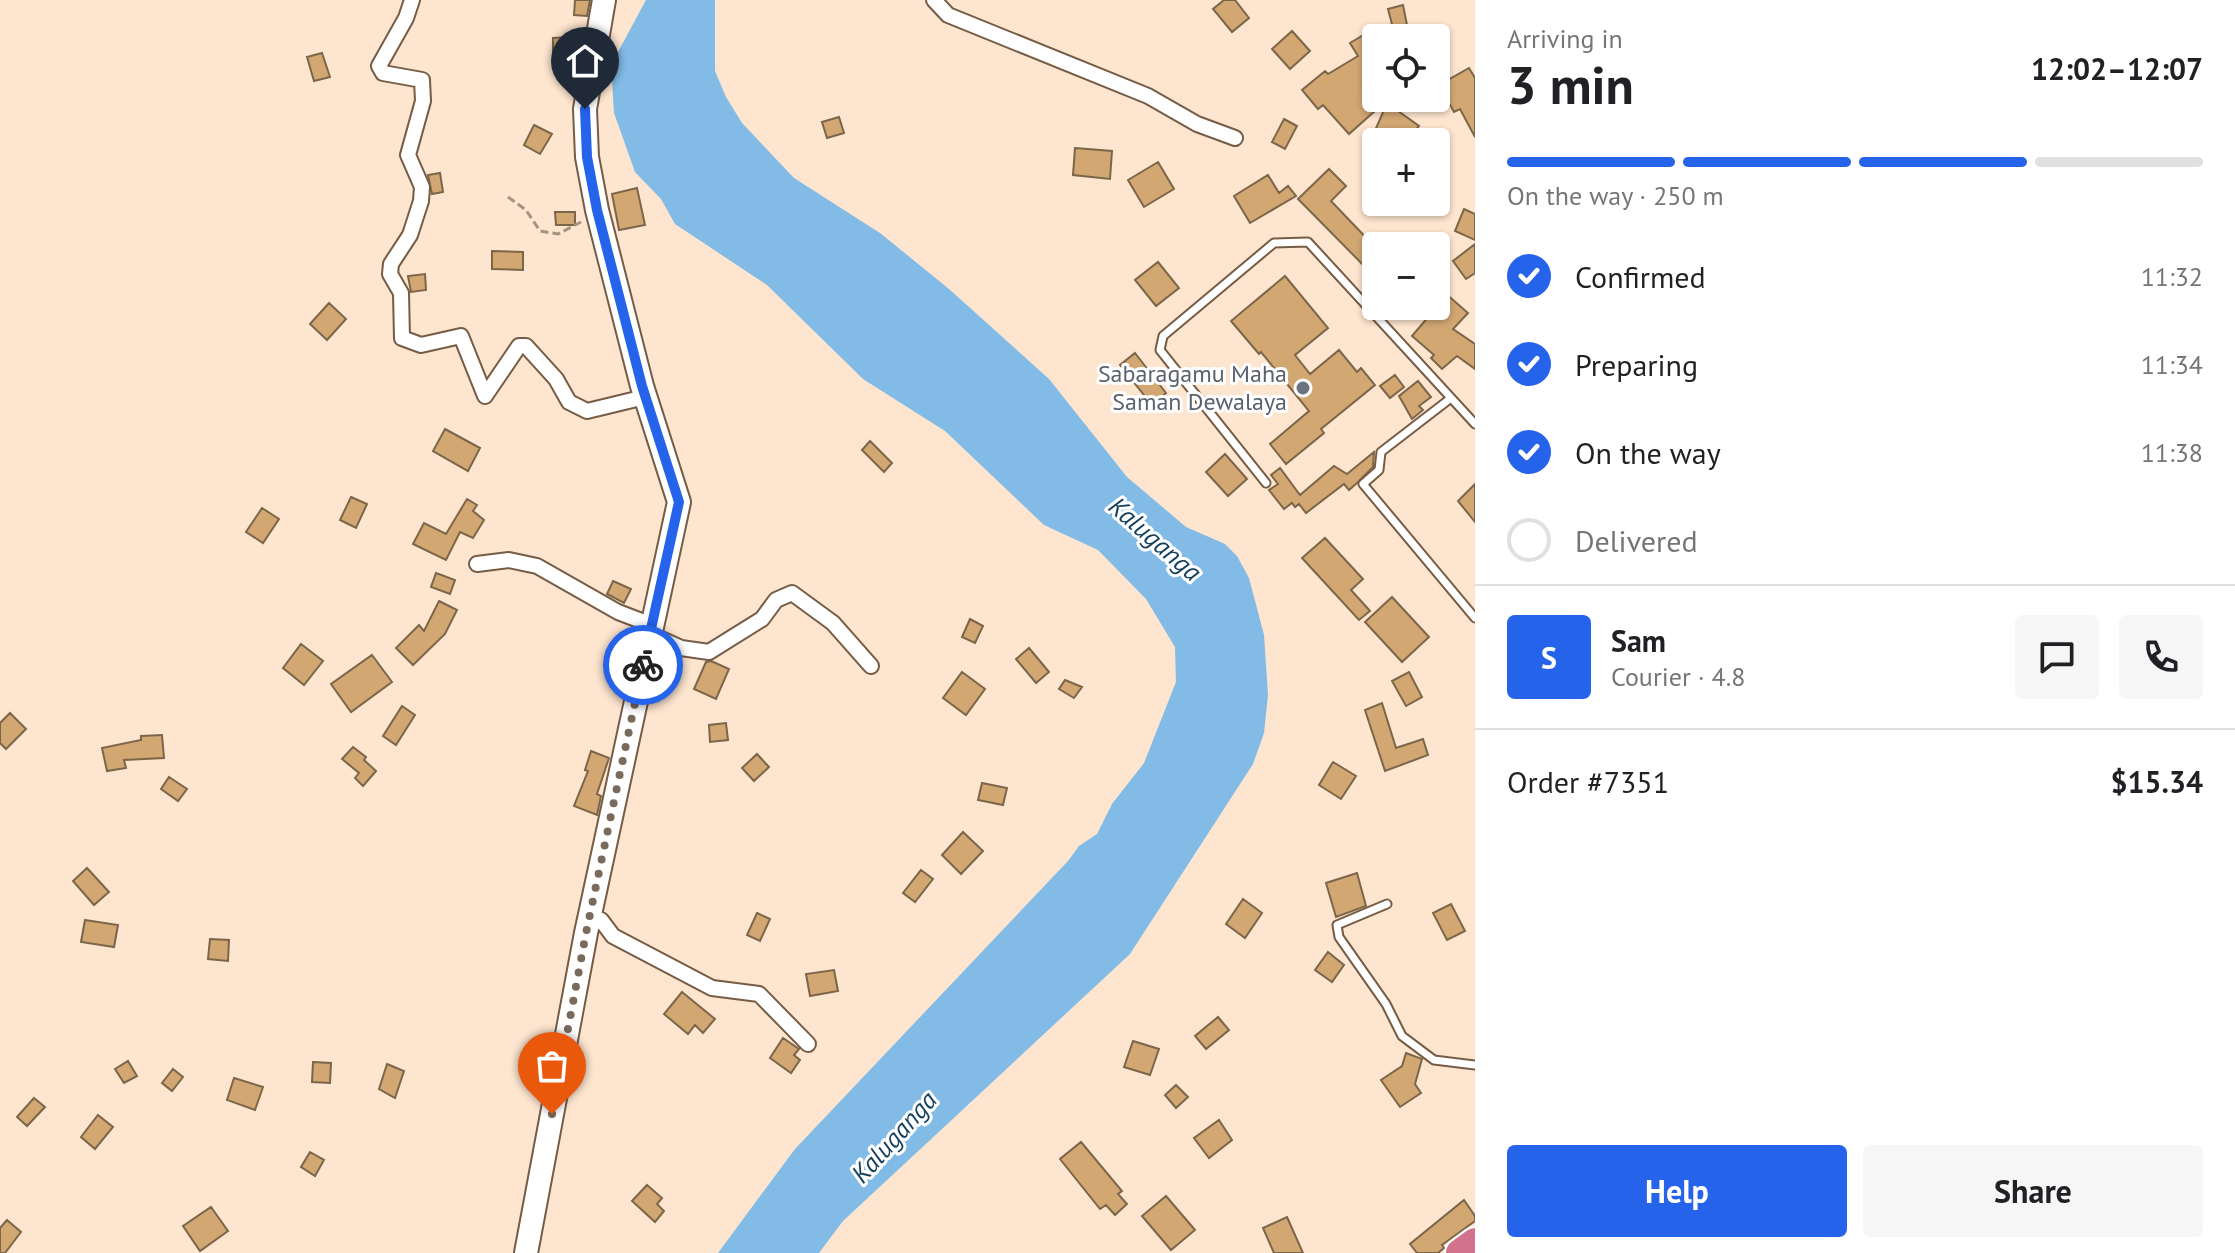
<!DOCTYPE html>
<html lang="en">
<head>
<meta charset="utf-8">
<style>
	body { margin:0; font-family:"PT Sans",sans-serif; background:#f6f6f6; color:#202124; height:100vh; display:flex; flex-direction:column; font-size:30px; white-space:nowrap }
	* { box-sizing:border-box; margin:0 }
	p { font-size:26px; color:#757577 }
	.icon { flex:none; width:44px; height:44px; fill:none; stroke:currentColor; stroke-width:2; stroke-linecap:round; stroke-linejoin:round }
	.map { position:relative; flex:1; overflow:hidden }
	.sheet { display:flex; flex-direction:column; background:#fff; width:760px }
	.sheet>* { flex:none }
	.buttons { position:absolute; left:1362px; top:24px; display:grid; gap:16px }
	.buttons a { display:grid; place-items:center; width:88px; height:88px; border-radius:8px; background:#fff; box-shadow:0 2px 6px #0004; font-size:40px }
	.pin { position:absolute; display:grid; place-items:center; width:68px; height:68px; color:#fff; margin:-82px -34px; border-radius:50% 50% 50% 0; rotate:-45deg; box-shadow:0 0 8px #0007 }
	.pin .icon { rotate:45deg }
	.courier { position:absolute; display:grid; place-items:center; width:80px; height:80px; margin:-40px; border:6px solid #2563eb; border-radius:50%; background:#fff; color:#222; box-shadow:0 2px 10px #0007 }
	.headline em { font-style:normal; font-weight:700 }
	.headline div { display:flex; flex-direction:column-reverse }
	.headline { display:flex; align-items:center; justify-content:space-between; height:136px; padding:0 32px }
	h1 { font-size:52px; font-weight:700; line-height:60px }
	.bar { display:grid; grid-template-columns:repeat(4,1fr); gap:12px 8px; align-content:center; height:96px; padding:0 32px }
	.bar i { height:10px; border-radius:6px; background:#e0e0e0 }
	.bar .selected { background:#2563eb }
	.bar p { grid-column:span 4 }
	.line { display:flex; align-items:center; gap:20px; padding:0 32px; border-top:2px solid #e0e0e0 }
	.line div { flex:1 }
	.round { display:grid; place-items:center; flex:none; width:84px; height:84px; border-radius:8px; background:#f6f6f6 }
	ol { padding:0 32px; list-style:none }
	li { display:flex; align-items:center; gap:24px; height:88px }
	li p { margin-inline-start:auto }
	li .icon { padding:8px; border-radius:50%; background:#2563eb; color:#fff; stroke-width:4 }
	li:last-child { color:#757577 }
	li i { width:44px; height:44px; border:4px solid #e0e0e0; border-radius:50% }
	.button { display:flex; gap:16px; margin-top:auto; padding:16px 32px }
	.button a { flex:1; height:92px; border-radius:8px; background:#2563eb; color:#fff; font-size:32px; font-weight:700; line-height:92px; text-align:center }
	.button a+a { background:#f6f6f6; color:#202124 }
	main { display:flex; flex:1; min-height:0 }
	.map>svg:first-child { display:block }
	.water { fill:#82bbe6 }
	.building { fill:#d2a772; stroke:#7c664a; stroke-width:2 }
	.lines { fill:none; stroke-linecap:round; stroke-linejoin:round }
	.lane-casing { stroke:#765c44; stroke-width:11 }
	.street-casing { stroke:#765c44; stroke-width:18 }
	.secondary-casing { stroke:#765c44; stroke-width:26 }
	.highway-casing { stroke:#fff; stroke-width:32 }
	.path { stroke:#a59382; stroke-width:3; stroke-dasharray:8 4; stroke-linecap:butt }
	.lane { stroke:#fff; stroke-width:7 }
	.street { stroke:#fff; stroke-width:14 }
	.secondary { stroke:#fff; stroke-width:22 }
	.highway { stroke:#d3728c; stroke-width:28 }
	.done { stroke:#796a5b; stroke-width:8; stroke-dasharray:0 14.4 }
	.route { stroke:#2563eb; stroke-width:10 }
	.worship-dot { fill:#6b7280; stroke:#fff; stroke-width:3 }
	.labels { text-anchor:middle; stroke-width:6; stroke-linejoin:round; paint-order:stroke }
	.worship-label { font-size:24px; fill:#5b616d; stroke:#fff; text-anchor:end }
	.water-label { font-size:26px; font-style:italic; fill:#15415e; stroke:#fff }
</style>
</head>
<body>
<main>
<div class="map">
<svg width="1475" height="1253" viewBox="0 0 1475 1253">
	<rect width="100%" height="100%" fill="#fde5cf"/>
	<path class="water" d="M 646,0 L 715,0 L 715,71 L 726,97 L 742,123 L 794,178 L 880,233 L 949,289 L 1049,379 L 1127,477 L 1186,527 L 1225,544 L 1237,556 L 1249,578 L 1264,635 L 1268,695 L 1264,733 L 1253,764 L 1130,954 L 843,1221 L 819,1253 L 718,1253 L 795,1149 L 1068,861 L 1079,846 L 1097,834 L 1112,804 L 1144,763 L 1176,682 L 1175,647 L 1146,599 L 1098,550 L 1044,525 L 945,431 L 863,379 L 767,285 L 675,224 L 661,199 L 635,172 L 614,113 L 611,65 Z"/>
	<path class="building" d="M 575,0 L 590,0 L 587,16 L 574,15 Z
		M 1224,0 L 1235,0 L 1249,18 L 1232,32 L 1213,9 Z
		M 1403,5 L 1407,25 L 1393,28 L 1388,9 Z
		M 1292,31 L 1310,51 L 1290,69 L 1272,49 Z
		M 1370,31 L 1376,41 L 1376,78 L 1363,87 L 1385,102 L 1349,134 L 1323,105 L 1318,109 L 1302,90 L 1325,71 L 1328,74 L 1358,56 L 1350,43 Z
		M 573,37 L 574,54 L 553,54 L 553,38 Z
		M 322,53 L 330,77 L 314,81 L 307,57 Z
		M 1469,68 L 1475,78 L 1475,137 L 1460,109 L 1454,112 L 1439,85 Z
		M 1387,103 L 1419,126 L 1405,142 L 1370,142 Z
		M 839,117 L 844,133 L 827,138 L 822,122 Z
		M 1284,119 L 1297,126 L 1285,149 L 1272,142 Z
		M 534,125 L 552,134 L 540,154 L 524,145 Z
		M 1075,148 L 1112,151 L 1110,179 L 1073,175 Z
		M 1158,162 L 1174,189 L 1144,207 L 1128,180 Z
		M 1329,169 L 1346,186 L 1331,201 L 1376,248 L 1376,278 L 1298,199 Z
		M 440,173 L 443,192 L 432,194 L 428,175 Z
		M 1268,175 L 1279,193 L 1288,186 L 1296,196 L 1250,223 L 1234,196 Z
		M 637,188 L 645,225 L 619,230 L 612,194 Z
		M 1464,209 L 1475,214 L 1475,240 L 1455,231 Z
		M 555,212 L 575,212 L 575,225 L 556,225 Z
		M 1475,244 L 1475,273 L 1466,279 L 1453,261 Z
		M 492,251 L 523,252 L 523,270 L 492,269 Z
		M 1158,262 L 1179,288 L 1156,306 L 1135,280 Z
		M 425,274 L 426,290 L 411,292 L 408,276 Z
		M 1285,276 L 1328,328 L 1295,355 L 1310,374 L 1339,350 L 1357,372 L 1361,368 L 1375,385 L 1321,429 L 1324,433 L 1286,464 L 1270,444 L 1309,411 L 1261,352 L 1259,354 L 1231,321 Z
		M 1436,285 L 1468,313 L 1453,329 L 1475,344 L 1475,369 L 1457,356 L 1442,369 L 1431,358 L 1434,355 L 1412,336 L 1436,308 Z
		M 329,303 L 346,319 L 327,340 L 310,324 Z
		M 1135,353 L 1166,393 L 1152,405 L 1120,365 Z
		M 1395,375 L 1404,387 L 1390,398 L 1380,386 Z
		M 1418,381 L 1431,397 L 1419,406 L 1423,410 L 1412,419 L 1399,396 Z
		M 445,429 L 480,448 L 468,471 L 433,451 Z
		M 870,441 L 892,463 L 884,472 L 862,450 Z
		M 1374,452 L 1373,467 L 1357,483 L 1349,490 L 1344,484 L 1306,513 L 1299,504 L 1295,507 L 1292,503 L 1284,509 L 1269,490 L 1278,484 L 1271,475 L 1280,468 L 1300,495 L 1334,466 L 1347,474 Z
		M 1225,454 L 1247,479 L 1228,496 L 1206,472 Z
		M 1475,484 L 1475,522 L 1458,501 Z
		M 351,497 L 367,504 L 356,528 L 340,520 Z
		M 467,499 L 477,505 L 473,511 L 484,520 L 473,538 L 460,532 L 446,560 L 413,544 L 424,523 L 446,534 Z
		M 262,508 L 279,519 L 263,543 L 246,532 Z
		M 1325,538 L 1363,579 L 1351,590 L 1370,611 L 1359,620 L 1302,558 Z
		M 436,573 L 455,580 L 450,594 L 431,587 Z
		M 613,581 L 631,589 L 624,603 L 607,594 Z
		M 1392,597 L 1429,637 L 1402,662 L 1365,622 Z
		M 439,601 L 457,610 L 445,634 L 413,665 L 396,648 L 419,625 L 424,631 Z
		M 970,619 L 983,626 L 975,643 L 962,637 Z
		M 301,644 L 323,661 L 304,685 L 283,668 Z
		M 1029,648 L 1049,672 L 1036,683 L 1016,659 Z
		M 372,655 L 392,682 L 351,712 L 331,684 Z
		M 711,661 L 729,669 L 716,699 L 694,689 L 706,662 Z
		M 962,672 L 985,689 L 966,715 L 943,698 Z
		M 1409,672 L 1422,697 L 1406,706 L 1392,681 Z
		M 1065,680 L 1082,687 L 1074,698 L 1059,689 Z
		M 1382,703 L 1396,748 L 1423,739 L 1428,755 L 1385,771 L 1365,710 Z
		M 402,706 L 415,715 L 396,745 L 383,736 Z
		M 10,713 L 26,729 L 6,749 L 0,743 L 0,723 Z
		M 726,723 L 728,740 L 710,742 L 709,725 Z
		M 162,735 L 164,758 L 124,760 L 126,768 L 107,771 L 102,748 L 141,740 L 141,736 Z
		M 353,747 L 366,757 L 364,760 L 376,771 L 363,786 L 355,778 L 359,773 L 342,759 Z
		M 591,751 L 609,758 L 597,794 L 601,796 L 597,815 L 574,806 L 588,771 L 585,770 Z
		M 757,754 L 769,767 L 754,781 L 742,768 Z
		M 1333,762 L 1356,776 L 1341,799 L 1319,785 Z
		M 169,777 L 187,789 L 178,801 L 161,789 Z
		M 982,783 L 1007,788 L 1003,805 L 978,800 Z
		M 963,832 L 983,851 L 961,874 L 942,855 Z
		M 87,868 L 109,892 L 94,905 L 73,881 Z
		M 921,870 L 933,879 L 915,902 L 903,893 Z
		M 1357,873 L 1366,906 L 1336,917 L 1326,883 Z
		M 1243,899 L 1262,913 L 1245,938 L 1226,924 Z
		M 1451,904 L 1465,931 L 1447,940 L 1433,913 Z
		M 757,913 L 770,919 L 760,941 L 747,935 Z
		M 85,920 L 118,925 L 114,947 L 81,942 Z
		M 210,939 L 229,940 L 228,961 L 208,959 Z
		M 1328,952 L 1344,965 L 1332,982 L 1315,970 Z
		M 834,970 L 838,991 L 810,996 L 806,974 Z
		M 682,992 L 715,1019 L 703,1033 L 695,1025 L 688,1034 L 664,1014 Z
		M 1218,1017 L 1229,1030 L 1206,1049 L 1195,1036 Z
		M 783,1038 L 799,1049 L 794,1055 L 800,1060 L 791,1073 L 770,1058 Z
		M 1133,1041 L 1159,1049 L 1150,1075 L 1124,1067 Z
		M 1406,1053 L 1422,1059 L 1415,1084 L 1421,1093 L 1400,1107 L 1381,1080 L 1402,1066 Z
		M 128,1061 L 137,1076 L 124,1083 L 115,1069 Z
		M 313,1062 L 331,1063 L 330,1083 L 312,1082 Z
		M 387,1064 L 404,1071 L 395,1098 L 379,1089 Z
		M 173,1069 L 183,1077 L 172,1091 L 162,1083 Z
		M 234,1078 L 263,1087 L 255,1110 L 227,1100 Z
		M 1176,1085 L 1188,1097 L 1176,1108 L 1165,1095 Z
		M 34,1098 L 45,1107 L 27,1126 L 17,1117 Z
		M 98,1115 L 113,1127 L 95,1149 L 81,1137 Z
		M 1219,1120 L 1232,1140 L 1209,1158 L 1194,1138 Z
		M 1081,1142 L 1122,1191 L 1118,1194 L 1127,1204 L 1115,1215 L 1106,1205 L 1100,1209 L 1060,1159 Z
		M 310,1152 L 324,1160 L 315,1176 L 301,1167 Z
		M 647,1185 L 662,1198 L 657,1204 L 664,1211 L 655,1222 L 632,1201 Z
		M 1166,1196 L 1195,1230 L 1171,1250 L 1142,1216 Z
		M 1464,1200 L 1475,1216 L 1475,1221 L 1442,1245 L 1444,1248 L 1438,1253 L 1417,1253 L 1410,1244 Z
		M 211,1207 L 228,1231 L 200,1251 L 183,1226 Z
		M 1287,1217 L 1303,1253 L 1274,1253 L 1263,1228 Z
		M 7,1220 L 21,1232 L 5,1253 L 0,1253 L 0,1228 Z"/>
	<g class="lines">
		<defs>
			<path id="lane" d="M 1451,398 L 1381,452 L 1379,470 L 1363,484 L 1475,618
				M 1266,483 L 1160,350 L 1163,336 L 1274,243 L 1308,242 L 1475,424
				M 1387,904 L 1337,925 L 1339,937 L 1386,1004 L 1402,1036 L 1434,1060 L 1475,1065"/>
			<path id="street" d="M 412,0 L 406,18 L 379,66 L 383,73 L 422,80 L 423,101 L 408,155 L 422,187 L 421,201 L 410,235 L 391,264 L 390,274 L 401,293 L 402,338 L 421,345 L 461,336 L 485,396 L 519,346 L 526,346 L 556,379 L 569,402 L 587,411 L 645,397
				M 934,0 L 948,15 L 1148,96 L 1197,124 L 1235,138
				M 477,564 L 509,560 L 537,566 L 618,612 L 652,625
				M 650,634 L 681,648 L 709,652 L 762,619 L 776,600 L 792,593 L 833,623 L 871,666
				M 587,927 L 601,920 L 613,936 L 712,988 L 759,994 L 808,1044"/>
			<path id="secondary" d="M 526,1253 L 586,933 L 679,502 L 642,386 L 597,210 L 587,157 L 585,109 L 604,0"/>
			<path id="highway" d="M 1460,1253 L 1475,1242"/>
		</defs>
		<use href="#lane" class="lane-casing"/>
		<use href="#street" class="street-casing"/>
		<use href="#secondary" class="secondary-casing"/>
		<use href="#highway" class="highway-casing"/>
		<path class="path" d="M 508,197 L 526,210 L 540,231 L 558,234 L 581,222"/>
		<use href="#lane" class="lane"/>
		<use href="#street" class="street"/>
		<use href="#secondary" class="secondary"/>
		<use href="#highway" class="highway"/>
	</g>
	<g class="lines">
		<path class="done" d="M 552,1114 L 586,933 L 643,665"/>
		<path class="route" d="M 585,109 L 587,157 L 597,210 L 642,386 L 679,502 L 643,665"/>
	</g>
	<circle class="worship-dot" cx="1303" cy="388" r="8"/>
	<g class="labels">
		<g class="worship-label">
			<text x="1287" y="382">Sabaragamu Maha<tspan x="1287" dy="28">Saman Dewalaya</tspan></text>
		</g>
		<g class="water-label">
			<text transform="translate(1155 539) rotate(41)" y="9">Kaluganga</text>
			<text transform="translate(894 1137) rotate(-48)" y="9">Kaluganga</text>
		</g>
	</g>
</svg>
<div class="buttons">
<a><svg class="icon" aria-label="locate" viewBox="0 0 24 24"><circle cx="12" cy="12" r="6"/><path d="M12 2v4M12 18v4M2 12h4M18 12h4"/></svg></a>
<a>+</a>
<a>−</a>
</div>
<div class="pin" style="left:552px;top:1114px;background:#ea580c"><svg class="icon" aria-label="bag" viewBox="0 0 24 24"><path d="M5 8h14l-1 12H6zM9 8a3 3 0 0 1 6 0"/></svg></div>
<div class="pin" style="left:585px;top:109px;background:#1f2937"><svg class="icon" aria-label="home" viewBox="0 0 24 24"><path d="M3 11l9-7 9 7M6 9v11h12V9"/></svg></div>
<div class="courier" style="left:643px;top:665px"><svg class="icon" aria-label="bike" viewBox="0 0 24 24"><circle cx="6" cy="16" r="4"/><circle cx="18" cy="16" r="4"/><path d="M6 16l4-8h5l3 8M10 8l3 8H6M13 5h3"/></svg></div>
</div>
<section class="sheet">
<div class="headline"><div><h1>3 min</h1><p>Arriving in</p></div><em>12:02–12:07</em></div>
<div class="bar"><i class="selected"></i><i class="selected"></i><i class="selected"></i><i></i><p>On the way · 250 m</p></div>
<ol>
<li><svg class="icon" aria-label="check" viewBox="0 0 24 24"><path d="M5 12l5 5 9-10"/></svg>Confirmed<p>11:32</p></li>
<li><svg class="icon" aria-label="check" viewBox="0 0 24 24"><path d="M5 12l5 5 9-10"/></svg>Preparing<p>11:34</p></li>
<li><svg class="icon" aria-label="check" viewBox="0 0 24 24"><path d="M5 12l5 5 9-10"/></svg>On the way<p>11:38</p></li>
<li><i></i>Delivered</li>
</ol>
<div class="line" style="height:144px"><b class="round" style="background:#2563eb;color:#fff">S</b><div><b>Sam</b><p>Courier · 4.8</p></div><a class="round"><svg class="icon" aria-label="chat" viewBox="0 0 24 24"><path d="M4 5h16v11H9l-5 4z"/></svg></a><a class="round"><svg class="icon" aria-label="phone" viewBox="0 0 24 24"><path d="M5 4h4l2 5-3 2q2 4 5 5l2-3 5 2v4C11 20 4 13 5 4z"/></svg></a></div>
<div class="line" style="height:104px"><div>Order #7351</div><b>$15.34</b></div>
<div class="button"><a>Help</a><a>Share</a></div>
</section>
</main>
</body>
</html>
